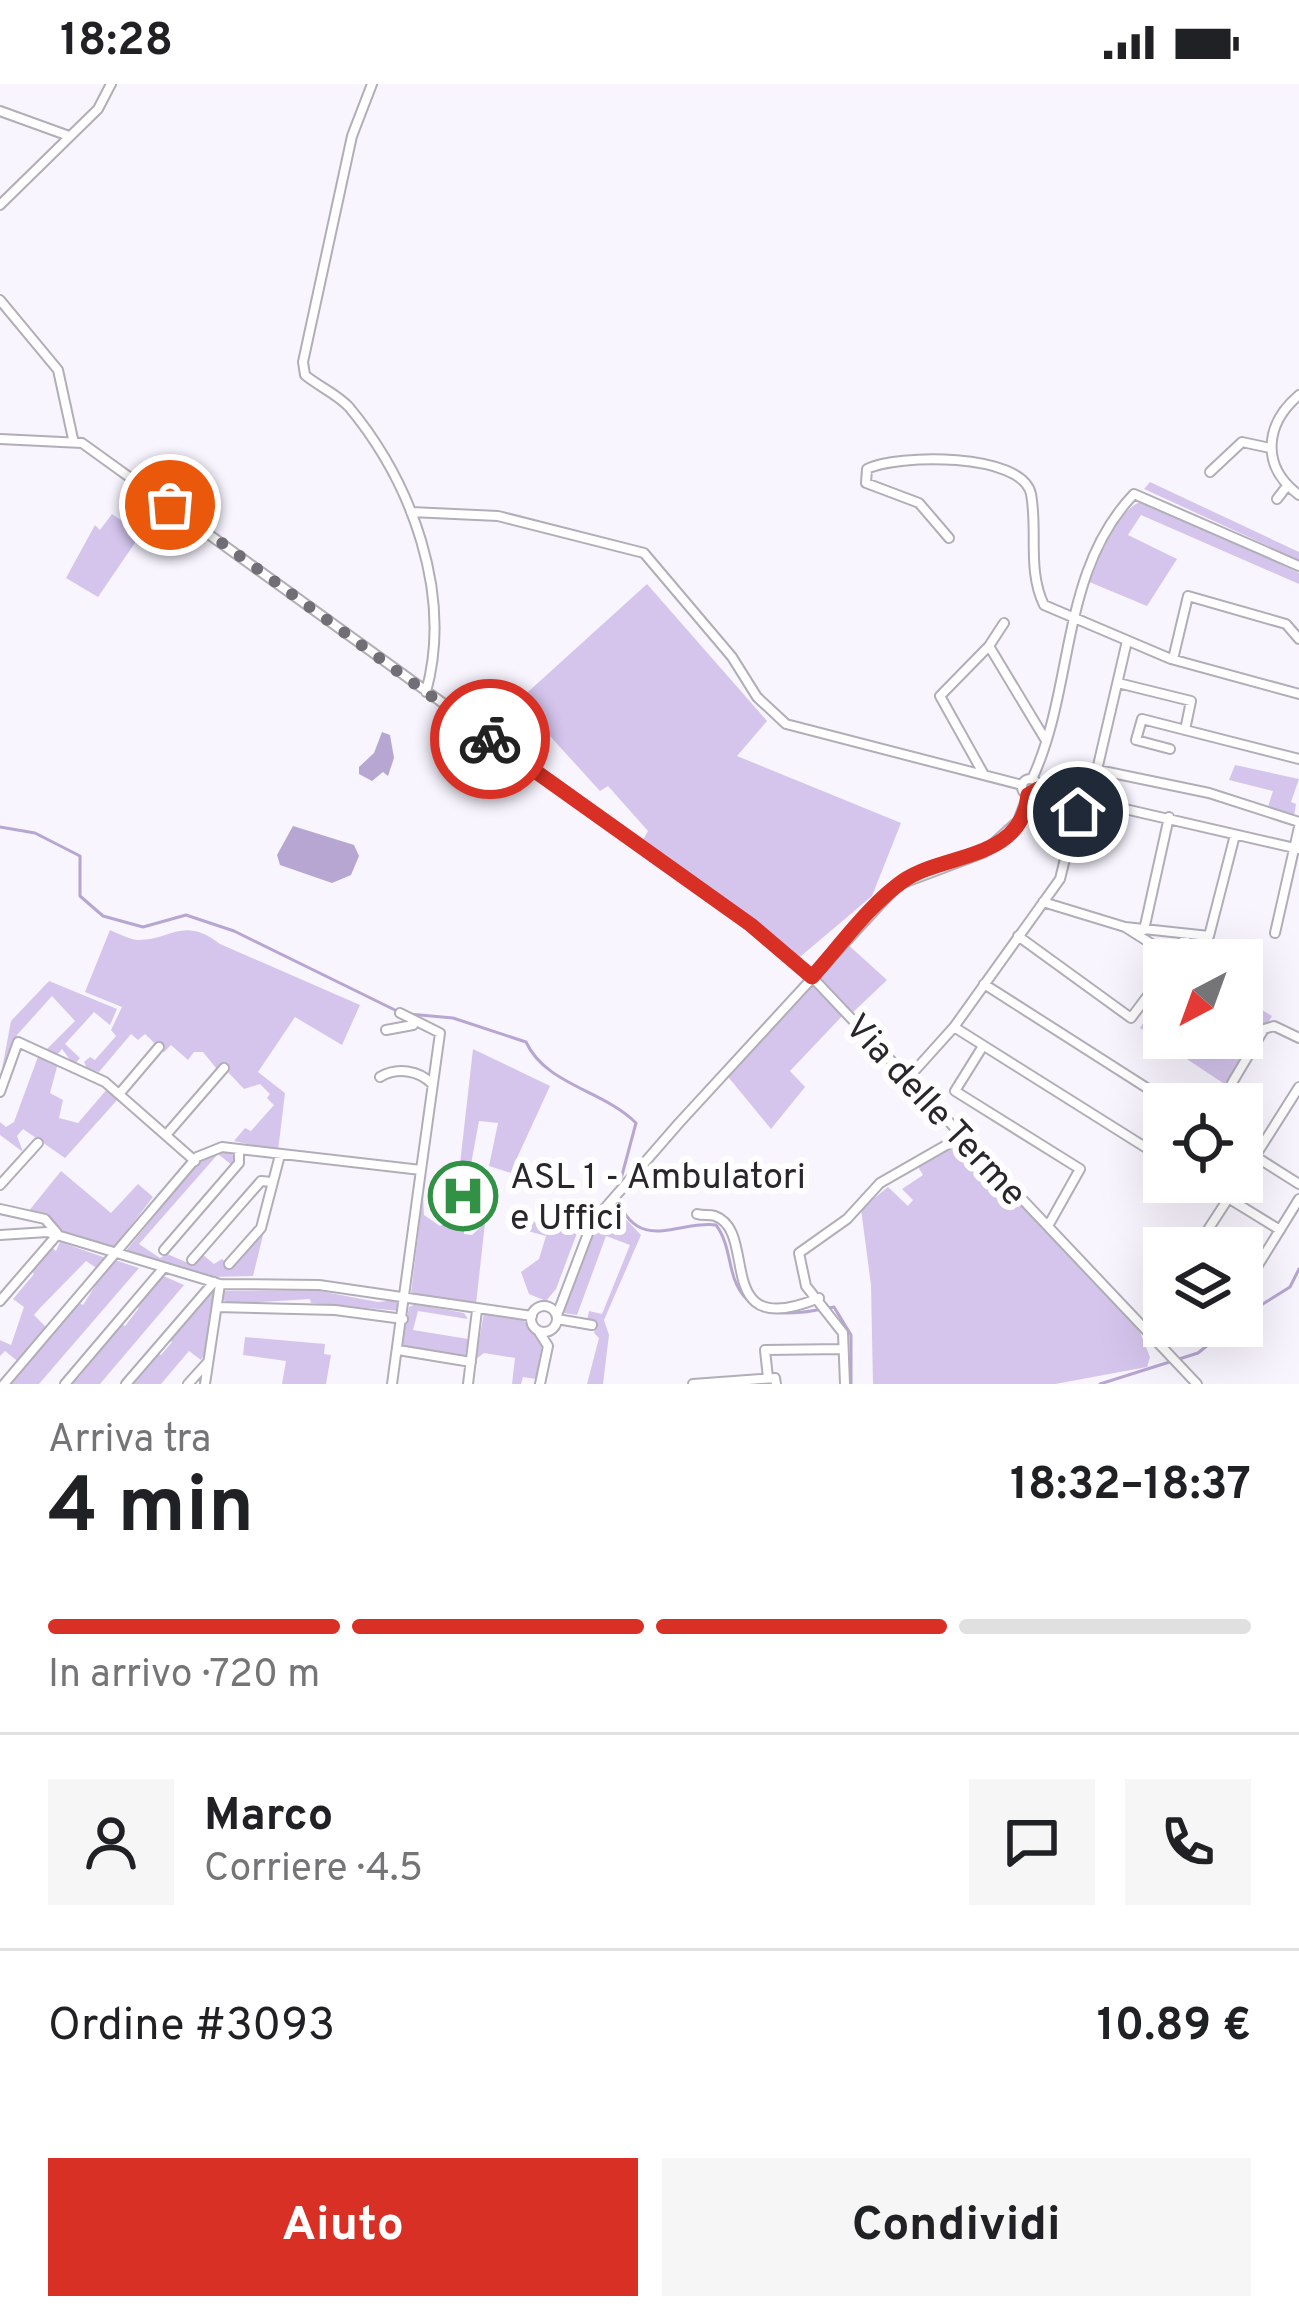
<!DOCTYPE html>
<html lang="it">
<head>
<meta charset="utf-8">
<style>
	body { margin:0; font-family:Overpass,sans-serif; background:#f6f6f6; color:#202124; height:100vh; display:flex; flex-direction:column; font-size:45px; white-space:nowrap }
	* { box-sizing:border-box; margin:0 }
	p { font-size:39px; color:#757577 }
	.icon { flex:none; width:66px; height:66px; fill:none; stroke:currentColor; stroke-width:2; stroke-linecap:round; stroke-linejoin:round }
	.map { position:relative; height:1300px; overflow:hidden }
	.side { display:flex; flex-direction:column; background:#fff; flex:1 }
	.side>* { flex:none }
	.needle { width:78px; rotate:221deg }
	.tools { position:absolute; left:1143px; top:855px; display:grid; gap:24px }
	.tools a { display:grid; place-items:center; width:120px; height:120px; border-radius:0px; background:#fff; box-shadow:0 12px 48px #0002; font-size:60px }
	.pin { position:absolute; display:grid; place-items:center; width:102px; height:102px; color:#fff; margin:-51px; border:6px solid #fff; border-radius:50%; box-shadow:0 3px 12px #0007 }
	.courier { position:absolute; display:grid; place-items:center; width:120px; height:120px; margin:-60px; border:9px solid #d93025; border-radius:50%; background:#fff; color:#222; box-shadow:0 3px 15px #0007 }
	.head em { font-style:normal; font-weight:700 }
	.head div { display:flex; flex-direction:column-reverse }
	.head { display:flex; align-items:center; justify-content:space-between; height:204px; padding:0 48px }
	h1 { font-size:78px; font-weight:700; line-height:90px }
	.bar { display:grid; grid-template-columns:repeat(4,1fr); gap:18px 12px; align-content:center; height:144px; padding:0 48px }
	.bar i { height:15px; border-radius:9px; background:#e0e0e0 }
	.bar .current { background:#d93025 }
	.bar p { grid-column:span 4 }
	.line { display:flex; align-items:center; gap:30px; padding:0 48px; border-top:3px solid #e0e0e0 }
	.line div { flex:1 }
	.round { display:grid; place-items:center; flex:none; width:126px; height:126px; border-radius:0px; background:#f6f6f6 }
	.action { display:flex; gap:24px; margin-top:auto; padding:24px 48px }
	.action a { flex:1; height:138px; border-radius:0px; background:#d93025; color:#fff; font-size:48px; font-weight:700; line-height:138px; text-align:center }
	.action a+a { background:#f6f6f6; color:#202124 }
	.status { display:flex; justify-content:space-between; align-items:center; height:84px; padding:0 60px; background:#fff; direction:ltr }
	.status svg { height:33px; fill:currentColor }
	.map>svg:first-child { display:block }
	.green { fill:#d5c5ed }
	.water { fill:#b7a6d2 }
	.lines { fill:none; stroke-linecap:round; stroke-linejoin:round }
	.stream { stroke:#b7a6d2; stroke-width:3 }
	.minor-casing { stroke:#b1aeb7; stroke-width:12 }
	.minor { stroke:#fff; stroke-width:8 }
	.done { stroke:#716f75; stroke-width:12; stroke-dasharray:0 21.6 }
	.route { stroke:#d93025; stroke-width:15 }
	.labels { text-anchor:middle; stroke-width:12; stroke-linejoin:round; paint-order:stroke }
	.street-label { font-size:36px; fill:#29272b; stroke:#fff }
	.poi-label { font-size:36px; fill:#29272b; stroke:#fff; text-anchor:start }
</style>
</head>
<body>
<div class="status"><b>18:28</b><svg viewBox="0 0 49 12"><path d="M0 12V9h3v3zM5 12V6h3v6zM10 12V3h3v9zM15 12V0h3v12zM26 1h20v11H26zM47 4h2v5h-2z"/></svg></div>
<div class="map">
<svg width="1299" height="1300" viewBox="0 0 1299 1300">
	<rect width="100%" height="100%" fill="#f8f5ff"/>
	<path class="green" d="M 1150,398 L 1299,468 L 1299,476 L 1144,405 Z
		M 1144,416 L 1299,489 L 1299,500 L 1141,431 L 1128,451 L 1177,475 L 1147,522 L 1087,497 C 1101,471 1116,426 1144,416 Z
		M 112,430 L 141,450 L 98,513 L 66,494 L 95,441 L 100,446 Z
		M 647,500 L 767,637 L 737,672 L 901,739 L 872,812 L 794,878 L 640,761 L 648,747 L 608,702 L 600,707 L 518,617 Z
		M 1235,681 L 1299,695 L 1291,718 L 1296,720 L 1294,732 L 1267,726 L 1273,707 L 1229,696 Z
		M 110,846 C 117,849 129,855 137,856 C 170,857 183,831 220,860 L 360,921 L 342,961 L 295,933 L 258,988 L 285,1009 L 278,1067 L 234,1057 L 245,1044 L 251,1047 L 274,1021 L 267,1014 L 270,1010 L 260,1000 L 244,1005 L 225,985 L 220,989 L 203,968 L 194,968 L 188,976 L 171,961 L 164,968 L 145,950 L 138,956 L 131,950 L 99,988 L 87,984 L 84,978 L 90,973 L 95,976 L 116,952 L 111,946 L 122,923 L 85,908 Z
		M 845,858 L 887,896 L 849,932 L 845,929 L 790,987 L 805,1003 L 771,1045 L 725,989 Z
		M 49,897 L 117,925 L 110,941 L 94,928 L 65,960 L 80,974 L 74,981 L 62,965 L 56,972 L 45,967 L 75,937 L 52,912 L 17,951 L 0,996 L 11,937 Z
		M 1164,905 L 1164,954 L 1242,954 L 1242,914 L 1272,932 L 1229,1003 L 1140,944 Z
		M 473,965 L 550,1002 L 517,1074 L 524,1077 L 524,1088 L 519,1088 L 516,1102 L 514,1090 L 489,1082 L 498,1039 L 479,1037 L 471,1080 L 460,1080 Z
		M 39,970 L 58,979 L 50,1009 L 63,1016 L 59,1034 L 78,1039 L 108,1004 L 119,1014 L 65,1074 L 23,1045 L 17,1052 L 23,1068 L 0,1051 L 0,1038 L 6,1043 L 14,1038 Z
		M 961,1058 L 1138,1243 L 1150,1273 L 1147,1283 L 1055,1300 L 873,1300 L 871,1201 L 861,1125 L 888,1103 L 908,1122 L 913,1116 L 902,1105 L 923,1091 L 917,1081 Z
		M 219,1066 L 236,1069 L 237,1078 L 233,1082 L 218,1070 L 139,1160 L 160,1174 L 167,1170 L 193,1181 L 202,1170 L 214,1180 L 222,1175 L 230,1182 L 265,1143 L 253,1192 L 213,1193 L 125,1168 L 198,1079 Z
		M 61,1087 L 111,1129 L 138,1100 L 153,1113 L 112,1166 L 60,1149 L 46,1132 L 28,1128 Z
		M 423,1111 L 424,1131 L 440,1142 L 455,1134 L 455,1142 L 464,1139 L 464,1150 L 472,1151 L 485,1139 L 476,1220 L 411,1209 Z
		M 611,1120 L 641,1151 L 604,1236 L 609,1251 L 603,1300 L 587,1300 L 599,1254 L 594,1249 L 596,1240 L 587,1236 L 589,1227 L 602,1230 L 630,1161 L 606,1152 L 577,1231 L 563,1229 L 595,1139 Z
		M 516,1133 L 577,1149 L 556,1205 L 546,1217 L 529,1210 L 521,1188 L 539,1175 L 546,1152 L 513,1143 Z
		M 60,1158 L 106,1174 L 98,1185 L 86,1177 L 40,1224 L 34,1231 L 50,1247 L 76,1217 L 83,1221 L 112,1175 L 139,1184 L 39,1300 L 8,1300 L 21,1280 L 5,1267 L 0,1272 L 0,1256 L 11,1261 L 24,1223 L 13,1215 L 34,1190 L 29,1184 L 49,1161 L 56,1167 Z
		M 159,1190 L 184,1201 L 100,1300 L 65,1300 L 73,1291 L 79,1293 L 118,1238 L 125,1242 L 139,1224 L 134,1219 Z
		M 208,1205 L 214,1207 L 204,1271 L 201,1276 L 189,1267 L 161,1300 L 126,1300 L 132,1294 L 137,1296 L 154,1268 L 161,1271 L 172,1258 L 167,1253 Z
		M 314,1206 L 378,1218 L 397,1216 L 400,1227 L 311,1219 L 310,1215 L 230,1220 L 220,1214 L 224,1207 Z
		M 415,1220 L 464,1229 L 468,1235 L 418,1227 L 413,1246 L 468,1255 L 465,1273 L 401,1265 L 409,1223 Z
		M 484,1228 L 523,1236 L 543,1255 L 536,1295 L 523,1293 L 521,1300 L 512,1300 L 515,1274 L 484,1269 L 476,1275 Z
		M 245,1253 L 325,1260 L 324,1270 L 331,1271 L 326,1300 L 282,1300 L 286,1277 L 243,1271 Z"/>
	<path class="water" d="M 382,648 L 390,651 L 394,674 L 388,692 L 383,688 L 372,697 L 359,690 L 359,683 L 374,669 Z
		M 293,742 L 354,761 L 359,772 L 351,791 L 332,799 L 280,781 L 277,771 Z"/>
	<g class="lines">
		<path class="stream" d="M 0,743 L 35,749 L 80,772 L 80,812 L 103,832 L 143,843 L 186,831 L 234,847 L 399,928
			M 409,930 L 453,934 L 526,958 C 546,1001 603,1006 636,1039 L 618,1106
			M 618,1116 C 639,1170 680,1136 716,1141 C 726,1154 728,1171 732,1187 C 745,1240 791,1231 834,1223 L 851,1251 L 851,1300
			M 1242,1233 L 1290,1203 L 1299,1185
			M 1100,1300 L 1198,1269 L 1231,1242"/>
		<defs>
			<path id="minor" d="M 372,0 L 352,52 L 303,278 L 305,291 C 318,302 337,310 349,323 C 412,399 453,510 426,608
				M 0,27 L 69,52
				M 0,121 L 98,25 L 111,0
				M 0,216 L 58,286 L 73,355
				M 1299,311 C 1265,340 1260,382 1299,411
				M 0,355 L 82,359 L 751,841 L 812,893 L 1197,1300
				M 1210,388 L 1242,358 L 1270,364
				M 1277,415 L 1287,402
				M 411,428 L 498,432 L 644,469 L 732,573 L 757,613 L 786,640 L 1022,701
				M 949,454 L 919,419 L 866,399 L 867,385 C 896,370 1022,368 1031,410 C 1038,447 1027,486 1044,521 L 1171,575 L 1299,610
				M 989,562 L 1004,539
				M 1173,575 L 1188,512 L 1286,540 L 1299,555
				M 1118,599 L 1191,617 L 1185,646
				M 1170,665 L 1136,656 L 1142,635 L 1299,675
				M 1098,686 L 1209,709 L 1299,738
				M 983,689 L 940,612 L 989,562 L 1045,655
				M 1032,695 C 1075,604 1059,488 1134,410 L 1299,482
				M1022 703a8 8 0 1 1 16 0a8 8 0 1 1-16 0Z
				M 1038,705 L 1299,765
				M 1090,716 L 1127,557
				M 1043,818 L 1125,843 L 1174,874
				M 1125,843 L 1209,852 L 1235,751
				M 1144,846 L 1169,733
				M 1275,849 L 1299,743
				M 1018,852 L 1131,934 L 1164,890
				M 1173,876 L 1186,852
				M 984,900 L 1172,1020
				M 400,929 L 440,949 L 421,1086
				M 954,943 L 1164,1075
				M 386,946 L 413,941
				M 983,962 L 955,1007 L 1080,1085 L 1048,1142
				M 380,993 C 397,983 419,986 432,1000
				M 909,993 L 954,943 L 1060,795 L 1080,714
				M 1232,999 L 1264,945 L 1274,942 L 1299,954
				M 0,1008 L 18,958 L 105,998 L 195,1077
				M 120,1009 L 159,963
				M 166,1051 L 224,984
				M 1242,1064 L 1299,1100
				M 1242,1093 L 1299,1003
				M 1202,1098 L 1280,1146
				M 0,1101 L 38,1059
				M 0,1125 L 45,1135 L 57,1149
				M 697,1130 C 703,1132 709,1130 715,1132 C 760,1148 710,1259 819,1214
				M 0,1151 L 47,1148 L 220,1200 L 319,1201 L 532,1232
				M 1196,1164 L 1239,1098
				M 164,1166 L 239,1079 L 239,1065
				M 192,1176 L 261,1097 L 272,1098
				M 229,1180 L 261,1144 L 280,1071
				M 1242,1207 L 1299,1115
				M 0,1217 L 57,1151
				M531 1235a13 13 0 1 1 26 0a13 13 0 1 1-26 0Z
				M 217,1223 L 335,1226 L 403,1235
				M 557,1231 L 592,1139 L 679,1039 L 898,801 L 983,769 L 1018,737 L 1028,711
				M 557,1235 L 592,1241
				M 1147,1244 L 1164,1216
				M 539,1248 L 548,1262 L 540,1300
				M 398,1266 L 471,1278
				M 768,1294 L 765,1266 L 843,1265
				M 4,1300 L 197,1073 L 222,1063 L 421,1086 L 392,1300
				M 65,1300 L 161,1187
				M 126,1300 L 214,1198
				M 188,1300 L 207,1279
				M 205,1300 L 220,1200
				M 468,1300 L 477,1226
				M 693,1300 L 775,1294 L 776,1300
				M 845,1300 L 843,1249 L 806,1202 L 799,1169 L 847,1135 L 880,1099 L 962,1052"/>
		</defs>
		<use href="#minor" class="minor-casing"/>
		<use href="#minor" class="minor"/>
	</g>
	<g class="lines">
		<path class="done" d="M 170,421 L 490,655"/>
		<path class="route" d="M 490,655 L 751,841 L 812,893 C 840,862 869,821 903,797 C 943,769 1022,777 1028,711 L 1038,705 L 1080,714 L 1078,728"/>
	</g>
	<defs>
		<symbol id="hospital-ring" viewBox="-11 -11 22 22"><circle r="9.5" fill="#fff" stroke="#319144" stroke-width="1.5"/><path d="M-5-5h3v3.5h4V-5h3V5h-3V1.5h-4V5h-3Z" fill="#319144"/></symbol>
	</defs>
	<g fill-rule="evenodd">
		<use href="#hospital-ring" x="425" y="1074" width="76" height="76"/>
	</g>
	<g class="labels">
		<g class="street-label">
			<text transform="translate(937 1025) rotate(47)" y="13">Via delle Terme</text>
		</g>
		<g class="poi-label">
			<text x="510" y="1104">ASL 1 - Ambulatori<tspan x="510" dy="41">e Uffici</tspan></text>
		</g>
	</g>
</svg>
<div class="tools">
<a><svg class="needle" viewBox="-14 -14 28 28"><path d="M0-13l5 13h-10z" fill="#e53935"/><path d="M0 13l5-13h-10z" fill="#757577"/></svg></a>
<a><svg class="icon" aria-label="locate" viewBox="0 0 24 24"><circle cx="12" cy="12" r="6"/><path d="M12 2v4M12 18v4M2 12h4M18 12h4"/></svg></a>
<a><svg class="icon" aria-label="layers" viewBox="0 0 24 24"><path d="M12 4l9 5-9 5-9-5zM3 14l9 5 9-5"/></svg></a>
</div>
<div class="pin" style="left:170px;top:421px;background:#ea580c"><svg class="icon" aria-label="bag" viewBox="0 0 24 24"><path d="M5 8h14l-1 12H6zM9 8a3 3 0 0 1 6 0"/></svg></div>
<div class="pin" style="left:1078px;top:728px;background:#1f2937"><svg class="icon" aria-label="home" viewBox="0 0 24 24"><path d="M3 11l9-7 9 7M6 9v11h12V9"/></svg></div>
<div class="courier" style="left:490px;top:655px"><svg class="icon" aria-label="bike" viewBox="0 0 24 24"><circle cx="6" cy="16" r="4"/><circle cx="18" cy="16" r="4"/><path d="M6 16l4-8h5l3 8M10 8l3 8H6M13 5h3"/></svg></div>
</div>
<section class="side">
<div class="head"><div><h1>4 min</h1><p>Arriva tra</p></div><em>18:32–18:37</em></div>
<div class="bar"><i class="current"></i><i class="current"></i><i class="current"></i><i></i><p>In arrivo · 720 m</p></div>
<div class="line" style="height:216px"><a class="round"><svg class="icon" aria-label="person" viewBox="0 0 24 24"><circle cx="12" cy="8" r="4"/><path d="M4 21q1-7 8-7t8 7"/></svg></a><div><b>Marco</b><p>Corriere · 4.5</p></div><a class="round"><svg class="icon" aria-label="chat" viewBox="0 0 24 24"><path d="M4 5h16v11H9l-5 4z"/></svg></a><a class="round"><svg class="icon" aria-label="phone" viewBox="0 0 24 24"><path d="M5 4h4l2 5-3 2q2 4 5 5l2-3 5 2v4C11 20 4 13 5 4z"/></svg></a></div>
<div class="line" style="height:156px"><div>Ordine #3093</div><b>10.89 €</b></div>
<div class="action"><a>Aiuto</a><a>Condividi</a></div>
</section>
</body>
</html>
